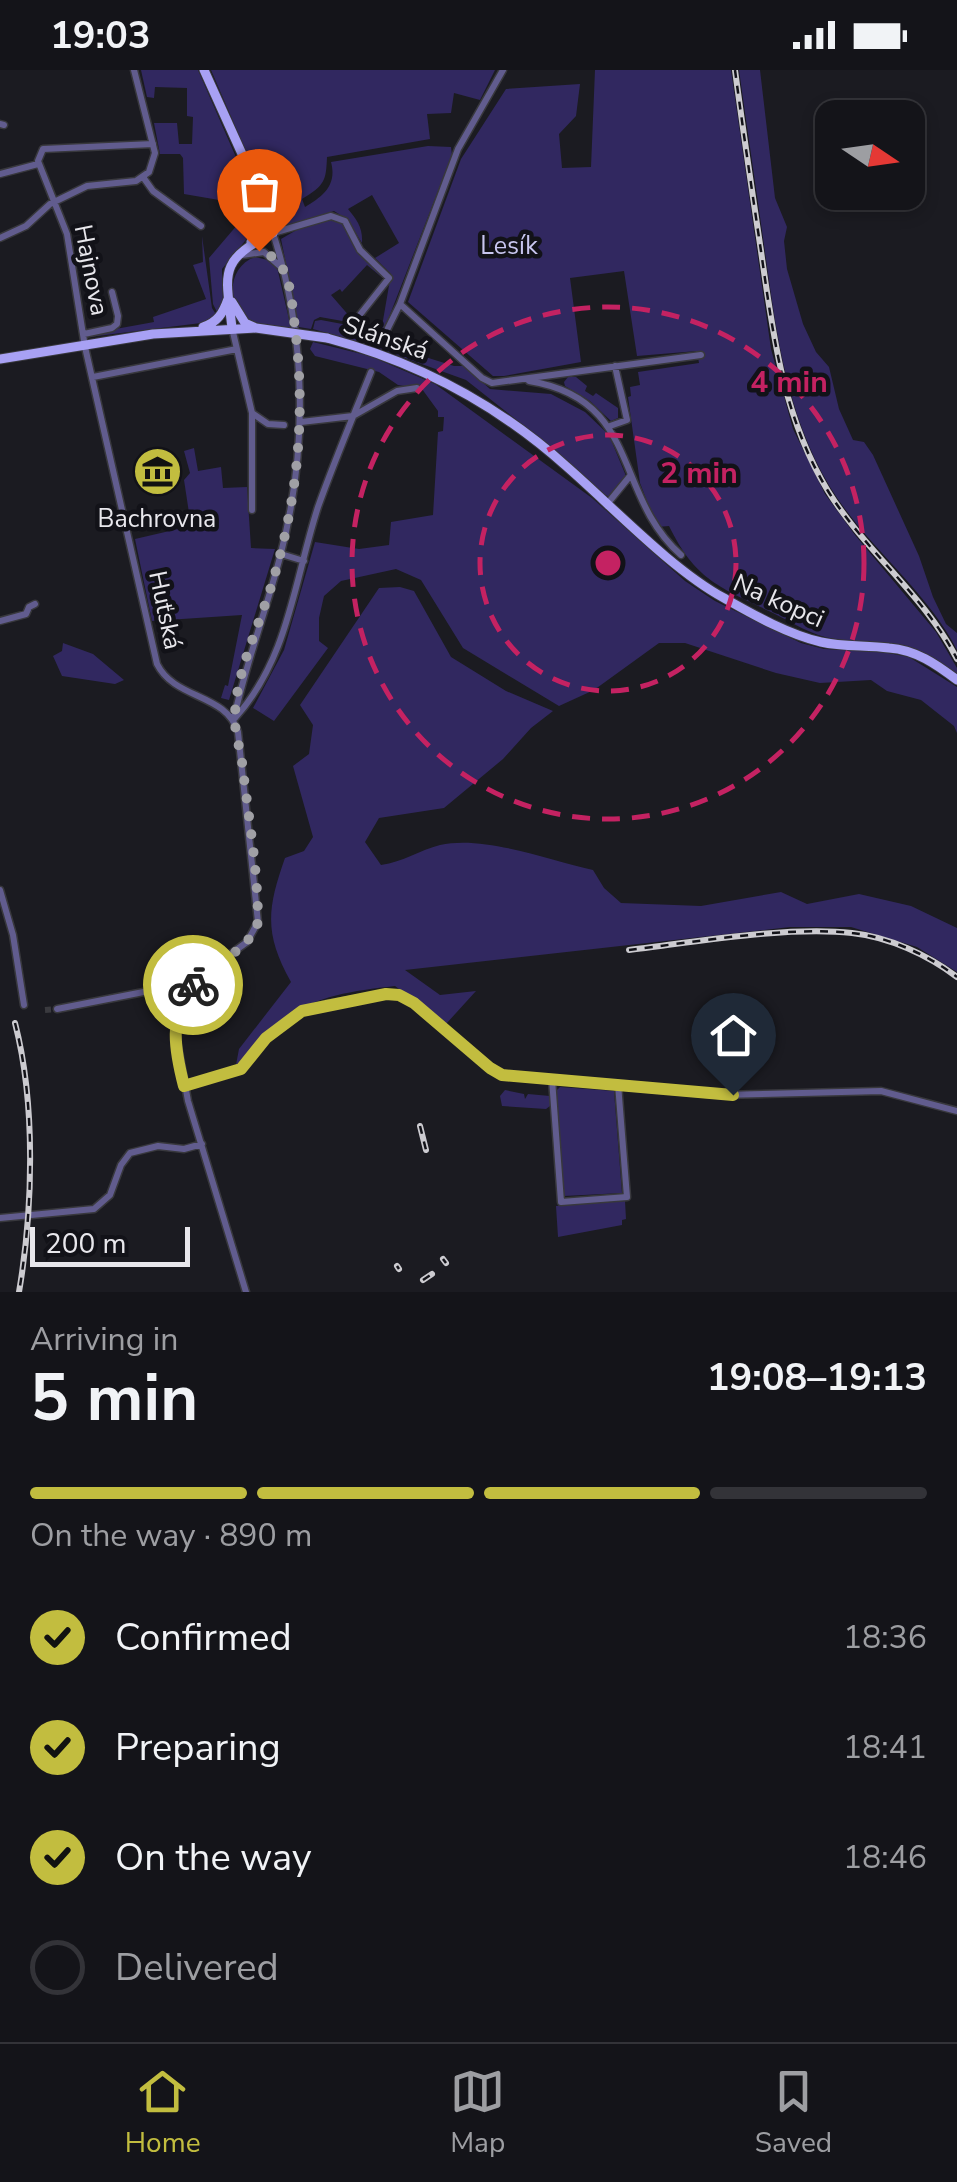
<!DOCTYPE html>
<html lang="en">
<head>
<meta charset="utf-8">
<style>
	body { margin:0; font-family:"Nunito Sans",sans-serif; background:#212126; color:#f1f3f6; height:100vh; display:flex; flex-direction:column; font-size:38px; white-space:nowrap }
	* { box-sizing:border-box; margin:0 }
	p { font-size:32px; color:#9d9ea2 }
	.icon { flex:none; width:55px; height:55px; fill:none; stroke:currentColor; stroke-width:2; stroke-linecap:round; stroke-linejoin:round }
	.map { position:relative; height:1222px; overflow:hidden }
	.sheet { display:flex; flex-direction:column; background:#141419; flex:1 }
	.sheet>* { flex:none }
	.needle { width:65px; rotate:103deg }
	.controls { position:absolute; left:815px; top:30px; display:grid; gap:20px }
	.controls a { display:grid; place-items:center; width:110px; height:110px; border-radius:20px; background:#141419; box-shadow:0 5px 15px #0003,0 0 0 2px #333338; font-size:50px }
	.scale { position:absolute; left:30px; bottom:25px; width:160px; box-sizing:border-box; padding-left:10px; border:5px solid #e8e7ec; border-top:0; font-size:28px; line-height:35px; white-space:nowrap; color:#e8e7ec; -webkit-text-stroke:8px #121218; paint-order:stroke }
	.pin { position:absolute; display:grid; place-items:center; width:85px; height:85px; color:#fff; margin:-102px -42px; border-radius:50% 50% 50% 0; rotate:-45deg; box-shadow:0 0 10px #0007 }
	.pin .icon { rotate:45deg }
	.courier { position:absolute; display:grid; place-items:center; width:100px; height:100px; margin:-50px; border:8px solid #c2bd3f; border-radius:50%; background:#fff; color:#222; box-shadow:0 2px 12px #0007 }
	.headline em { font-style:normal; font-weight:700 }
	.headline div { display:flex; flex-direction:column-reverse }
	.headline { display:flex; align-items:center; justify-content:space-between; height:170px; padding:0 30px }
	h1 { font-size:65px; font-weight:700; line-height:75px }
	.bar { display:grid; grid-template-columns:repeat(4,1fr); gap:15px 10px; align-content:center; height:120px; padding:0 30px }
	.bar i { height:12px; border-radius:8px; background:#333338 }
	.bar .current { background:#c2bd3f }
	.bar p { grid-column:span 4 }
	ol { padding:0 30px; list-style:none }
	li { display:flex; align-items:center; gap:30px; height:110px }
	li p { margin-inline-start:auto }
	li .icon { padding:10px; border-radius:50%; background:#c2bd3f; color:#111; stroke-width:4 }
	li:last-child { color:#9d9ea2 }
	li i { width:55px; height:55px; border:5px solid #333338; border-radius:50% }
	.status { display:flex; justify-content:space-between; align-items:center; height:70px; padding:0 50px; background:#141419; direction:ltr }
	.status svg { height:28px; fill:currentColor }
	.menu { display:flex; justify-content:space-around; align-items:center; height:140px; border-top:2px solid #333338; background:#141419; font-size:28px; color:#9d9ea2 }
	.menu a { display:grid; justify-items:center; gap:5px }
	.menu .current { color:#c2bd3f }
	.map>svg:first-child { display:block }
	.green { fill:#312860 }
	.lines { fill:none; stroke-linecap:round; stroke-linejoin:round }
	.minor-tunnel { stroke:#3a3a3f; stroke-width:6; stroke-dasharray:6 3; stroke-linecap:butt }
	.minor-casing { stroke:#38383d; stroke-width:9 }
	.major-casing { stroke:#38383d; stroke-width:11 }
	.minor { stroke:#615c8e; stroke-width:6 }
	.major { stroke:#a8a1f4; stroke-width:9 }
	.rail-casing { stroke:#cccbd0; stroke-width:6 }
	.rail { stroke:#121218; stroke-width:2.5; stroke-dasharray:8; stroke-linecap:butt }
	.major-bridge-casing { stroke:#38383d; stroke-width:11; stroke-linecap:butt }
	.major-bridge { stroke:#a8a1f4; stroke-width:9 }
	.done { stroke:#a0a0a5; stroke-width:10; stroke-dasharray:0 18 }
	.route { stroke:#c2bd3f; stroke-width:12 }
	.ring { fill:none; stroke:#c42262; stroke-width:5; stroke-dasharray:18 12 }
	.labels { text-anchor:middle; stroke-width:9; stroke-linejoin:round; paint-order:stroke }
	.park-label { font-size:25px; fill:#c8c6ef; stroke:#121218 }
	.street-label { font-size:25px; fill:#e8e7ec; stroke:#121218 }
	.poi-label { font-size:25px; fill:#e8e7ec; stroke:#121218 }
	.centre { fill:#c42262; stroke:#121218; stroke-width:5 }
	.ring-label { font-size:30px; text-anchor:middle; font-weight:bold; fill:#c42262; stroke:#121218; stroke-width:9; stroke-linejoin:round; paint-order:stroke }
</style>
</head>
<body>
<div class="status"><b>19:03</b><svg viewBox="0 0 49 12"><path d="M0 12V9h3v3zM5 12V6h3v6zM10 12V3h3v9zM15 12V0h3v12zM26 1h20v11H26zM47 4h2v5h-2z"/></svg></div>
<div class="map">
<svg width="957" height="1222" viewBox="0 0 957 1222">
	<rect width="100%" height="100%" fill="#1b1b21"/>
	<path class="green" d="M 141,0 L 198,0 L 256,133 L 258,155 L 222,199 L 223,231 L 218,244 L 213,234 L 209,188 L 238,154 L 232,153 L 232,129 L 219,130 L 184,124 L 183,88 L 180,84 L 160,84 L 154,53 L 177,53 L 179,74 L 192,74 L 193,47 L 187,46 L 187,18 L 155,17 L 154,28 L 147,27 Z
		M 211,0 L 495,0 L 480,30 L 454,23 L 451,43 L 427,44 L 430,69 L 327,87 C 326,111 325,115 302,129 L 305,137 C 324,126 337,115 331,92 L 428,76 L 451,77 L 452,85 L 384,260 L 381,262 L 391,204 L 375,188 L 399,173 L 372,125 L 348,139 C 357,150 363,158 362,173 L 347,149 L 334,141 L 291,154 L 277,154 Z
		M 595,0 L 731,0 L 771,279 L 793,359 L 825,424 L 855,465 L 936,562 L 957,598 L 957,606 C 904,570 894,577 835,569 C 812,566 792,552 771,542 C 720,517 696,511 669,456 L 657,457 L 640,413 L 628,327 L 631,326 L 630,317 L 640,315 L 638,302 L 699,293 L 697,281 L 637,286 L 624,201 L 570,208 L 581,292 L 504,306 L 493,306 L 408,232 L 461,89 L 506,19 L 580,14 L 576,46 L 559,64 L 562,98 L 591,97 Z
		M 739,0 L 760,0 L 775,128 L 787,157 L 784,171 L 787,199 L 803,254 L 816,282 L 829,297 L 839,339 L 853,370 L 864,372 L 873,385 L 919,486 L 933,527 L 946,554 L 957,563 L 957,580 C 926,519 866,476 830,417 C 785,342 776,259 764,175 C 756,117 747,58 739,0 Z
		M 331,149 L 345,155 L 360,182 L 384,205 L 384,209 L 367,195 L 342,222 L 340,219 L 331,225 L 351,248 L 348,252 L 320,247 L 314,250 L 311,259 L 299,257 L 281,169 L 300,158 Z
		M 202,166 L 212,238 L 217,246 L 201,253 L 89,267 L 88,264 L 154,252 L 153,247 L 206,229 L 193,195 L 203,192 Z
		M 255,187 L 272,191 L 277,197 L 291,258 C 279,257 262,258 251,251 C 225,236 227,197 255,187 Z
		M 321,250 L 353,256 L 387,275 L 454,296 L 464,296 L 490,319 L 551,324 L 585,342 L 609,365 L 626,406 L 609,427 L 602,423 L 552,378 L 466,310 L 372,276 L 313,259 L 315,251 Z
		M 313,272 L 370,286 L 435,314 L 592,428 L 685,511 L 715,531 L 801,573 L 824,579 L 883,582 L 909,587 L 957,617 L 957,663 L 954,656 L 921,630 L 887,621 L 871,610 L 820,613 L 776,603 L 685,573 L 659,573 L 594,620 L 559,636 L 463,578 L 421,510 L 396,499 L 341,511 L 324,526 L 319,548 L 319,571 L 328,578 L 274,651 L 253,638 L 284,580 L 315,472 L 359,479 L 389,475 L 391,452 L 433,445 L 438,362 L 443,361 L 444,347 L 438,347 L 438,341 L 422,319 L 398,315 L 379,302 L 315,286 L 310,279 Z
		M 568,307 L 576,307 L 587,316 L 585,321 L 593,326 L 596,323 L 618,338 L 618,348 L 611,351 L 590,331 L 565,316 L 564,312 Z
		M 194,378 L 198,401 L 221,397 L 223,418 L 247,417 L 251,478 L 275,479 L 229,630 L 221,628 L 225,615 L 228,616 L 242,545 L 152,551 L 135,469 L 191,456 L 184,410 L 190,403 L 184,381 Z
		M 400,517 L 414,521 L 451,587 L 506,621 L 553,641 L 531,658 L 503,689 L 444,738 L 379,748 L 365,772 L 381,795 C 403,792 420,780 440,775 C 484,765 549,790 593,800 L 604,818 L 621,833 L 701,836 L 781,822 L 807,834 L 859,824 L 911,836 L 957,858 L 957,902 L 917,877 L 851,857 L 790,857 L 405,900 L 440,925 L 476,921 L 446,954 L 395,916 C 343,922 301,928 263,966 C 253,975 247,986 236,995 L 239,979 L 291,912 C 264,864 267,839 285,788 L 304,781 L 313,767 L 293,696 L 309,684 L 313,655 L 300,635 L 379,518 Z
		M 63,573 L 93,584 L 124,610 L 115,614 L 62,606 L 53,586 L 62,581 Z
		M 560,1017 L 614,1021 L 622,1123 L 564,1126 L 556,1021 Z
		M 505,1020 L 524,1024 L 525,1029 L 528,1024 L 550,1026 L 550,1036 L 546,1039 L 502,1036 L 500,1026 Z
		M 625,1131 L 626,1149 L 622,1150 L 622,1155 L 558,1167 L 556,1136 Z"/>
	<g class="lines">
		<path class="minor-tunnel" d="M 45,940 L 57,939"/>
		<defs>
			<path id="minor" d="M 0,54 L 4,55
				M 153,74 L 43,79 L 38,91 L 67,164 L 85,277 L 157,594 C 175,630 226,623 238,662 L 258,852 L 247,872 L 202,905 L 188,922 L 180,935 L 175,960 L 188,1031 L 246,1222
				M 0,104 L 38,94
				M 143,107 L 153,121 L 201,156
				M 0,168 L 26,156 L 50,134 L 87,116 L 136,111 L 149,102 L 155,83 L 134,0
				M 242,185 L 264,182 L 282,198
				M 400,234 L 482,308 L 492,313 L 701,285
				M 232,258 L 252,343 L 268,354 L 284,355
				M 84,264 L 112,258 L 117,254 L 118,246 L 112,222
				M 93,307 L 237,279
				M 529,311 C 641,329 613,425 681,485
				M 252,344 L 252,440
				M 301,352 L 353,346 L 397,321 L 417,318
				M 610,356 L 627,350 L 615,296
				M 608,433 L 630,406
				M 281,484 L 304,491
				M 0,551 L 26,544 L 29,537 L 35,534
				M 234,648 C 246,593 266,541 280,487 C 308,380 307,269 273,163 L 331,146 L 345,151 L 360,180 L 389,208 L 355,251 L 378,265 L 385,264 L 400,234 L 458,79 L 503,0
				M 235,648 C 289,588 294,511 318,437 C 334,392 353,347 371,302
				M 0,820 L 13,865 L 24,935
				M 57,939 L 169,917 L 188,922
				M 552,1009 L 561,1132 L 627,1127 L 618,1014
				M 185,1016 L 241,999 L 266,968 L 302,941 L 326,934 L 386,924 L 399,925 L 414,933 L 489,998 L 505,1006 L 720,1025 L 881,1021 L 957,1041
				M 0,1148 L 94,1139 L 110,1125 L 121,1095 L 130,1083 L 158,1076 L 184,1079 L 202,1074"/>
			<path id="major" d="M 204,0 L 256,115 L 273,163 C 217,191 226,203 232,258
				M 251,172 L 260,158 L 260,136
				M 232,232 L 245,253 L 254,257
				M 203,257 C 218,252 223,243 228,229
				M 327,268 C 417,292 497,334 566,396 C 612,436 672,500 724,528 C 754,545 787,564 821,572 C 843,577 866,575 889,578 C 916,580 936,594 957,610
				M 0,289 L 153,264 L 256,258"/>
		</defs>
		<use href="#minor" class="minor-casing"/>
		<use href="#major" class="major-casing"/>
		<use href="#minor" class="minor"/>
		<use href="#major" class="major"/>
		<defs>
			<path id="rail" d="M 735,0 C 743,60 752,121 761,181 C 773,265 783,347 828,421 C 865,481 925,526 957,589
				M 629,880 C 695,872 787,856 852,863 C 889,867 928,885 957,907
				M 15,953 C 36,1034 33,1140 19,1222
				M 420,1056 L 426,1080
				M 443,1189 L 446,1193
				M 397,1196 L 399,1199
				M 423,1210 L 432,1204"/>
		</defs>
		<use href="#rail" class="rail-casing"/>
		<use href="#rail" class="rail"/>
		<defs>
			<path id="major-bridge" d="M 256,258 L 327,268"/>
		</defs>
		<use href="#major-bridge" class="major-bridge-casing"/>
		<use href="#major-bridge" class="major-bridge"/>
	</g>
	<g class="lines">
		<path class="done" d="M 193,915 C 213,892 249,882 258,852 C 258,799 248,744 242,692 C 240,678 234,660 235,647 C 235,602 262,550 274,507 C 299,422 306,338 294,250 C 291,225 290,188 259,181"/>
		<path class="route" d="M 193,915 C 168,946 175,981 184,1016 L 241,999 L 266,968 L 302,941 L 386,924 L 399,925 L 414,933 L 490,998 L 502,1005 L 733,1025"/>
	</g>
	<g class="ring">
		<circle cx="608" cy="493" r="128"/>
		<circle cx="608" cy="493" r="256"/>
	</g>
	<defs>
		<symbol id="museum-disc" viewBox="-11 -11 22 22"><circle r="9.5" fill="#c2bd3f" stroke="#121218"/><path d="M0-6L6-3V-2H-6V-3ZM-5-1h2V3h-2ZM-1-1h2V3h-2ZM3-1h2V3H3ZM-6 4H6V6H-6Z" fill="#111"/></symbol>
	</defs>
	<g fill-rule="evenodd">
		<use href="#museum-disc" x="130" y="374" width="55" height="55"/>
	</g>
	<g class="labels">
		<g class="park-label">
			<text x="509" y="184">Lesík</text>
		</g>
		<g class="street-label">
			<text transform="translate(92 200) rotate(79)" y="9">Hajnova</text>
			<text transform="translate(386 267) rotate(19)" y="9">Slánská</text>
			<text transform="translate(779 530) rotate(24)" y="9">Na kopci</text>
			<text transform="translate(166 540) rotate(78)" y="9">Huťská</text>
		</g>
		<g class="poi-label">
			<text x="157" y="457">Bachrovna</text>
		</g>
	</g>
	<circle cx="608" cy="493" r="15" class="centre"/>
	<g class="ring-label">
		<text x="789" y="322">4 min</text>
		<text x="699" y="413">2 min</text>
	</g>
</svg>
<div class="controls">
<a><svg class="needle" viewBox="-14 -14 28 28"><path d="M0-13l5 13h-10z" fill="#e53935"/><path d="M0 13l5-13h-10z" fill="#9d9ea2"/></svg></a>
</div>
<div class="scale">200 m</div>
<div class="pin" style="left:259px;top:181px;background:#ea580c"><svg class="icon" aria-label="bag" viewBox="0 0 24 24"><path d="M5 8h14l-1 12H6zM9 8a3 3 0 0 1 6 0"/></svg></div>
<div class="pin" style="left:733px;top:1025px;background:#1f2937"><svg class="icon" aria-label="home" viewBox="0 0 24 24"><path d="M3 11l9-7 9 7M6 9v11h12V9"/></svg></div>
<div class="courier" style="left:193px;top:915px"><svg class="icon" aria-label="bike" viewBox="0 0 24 24"><circle cx="6" cy="16" r="4"/><circle cx="18" cy="16" r="4"/><path d="M6 16l4-8h5l3 8M10 8l3 8H6M13 5h3"/></svg></div>
</div>
<section class="sheet">
<div class="headline"><div><h1>5 min</h1><p>Arriving in</p></div><em>19:08–19:13</em></div>
<div class="bar"><i class="current"></i><i class="current"></i><i class="current"></i><i></i><p>On the way · 890 m</p></div>
<ol>
<li><svg class="icon" aria-label="check" viewBox="0 0 24 24"><path d="M5 12l5 5 9-10"/></svg>Confirmed<p>18:36</p></li>
<li><svg class="icon" aria-label="check" viewBox="0 0 24 24"><path d="M5 12l5 5 9-10"/></svg>Preparing<p>18:41</p></li>
<li><svg class="icon" aria-label="check" viewBox="0 0 24 24"><path d="M5 12l5 5 9-10"/></svg>On the way<p>18:46</p></li>
<li><i></i>Delivered</li>
</ol>
</section>
<nav class="menu">
<a class="current"><svg class="icon" aria-label="home" viewBox="0 0 24 24"><path d="M3 11l9-7 9 7M6 9v11h12V9"/></svg>Home</a>
<a><svg class="icon" aria-label="map" viewBox="0 0 24 24"><path d="M3 6l6-2 6 2 6-2v14l-6 2-6-2-6 2zM9 4v14M15 6v14"/></svg>Map</a>
<a><svg class="icon" aria-label="saved" viewBox="0 0 24 24"><path d="M7 4h10v16l-5-4-5 4z"/></svg>Saved</a>
</nav>
</body>
</html>
